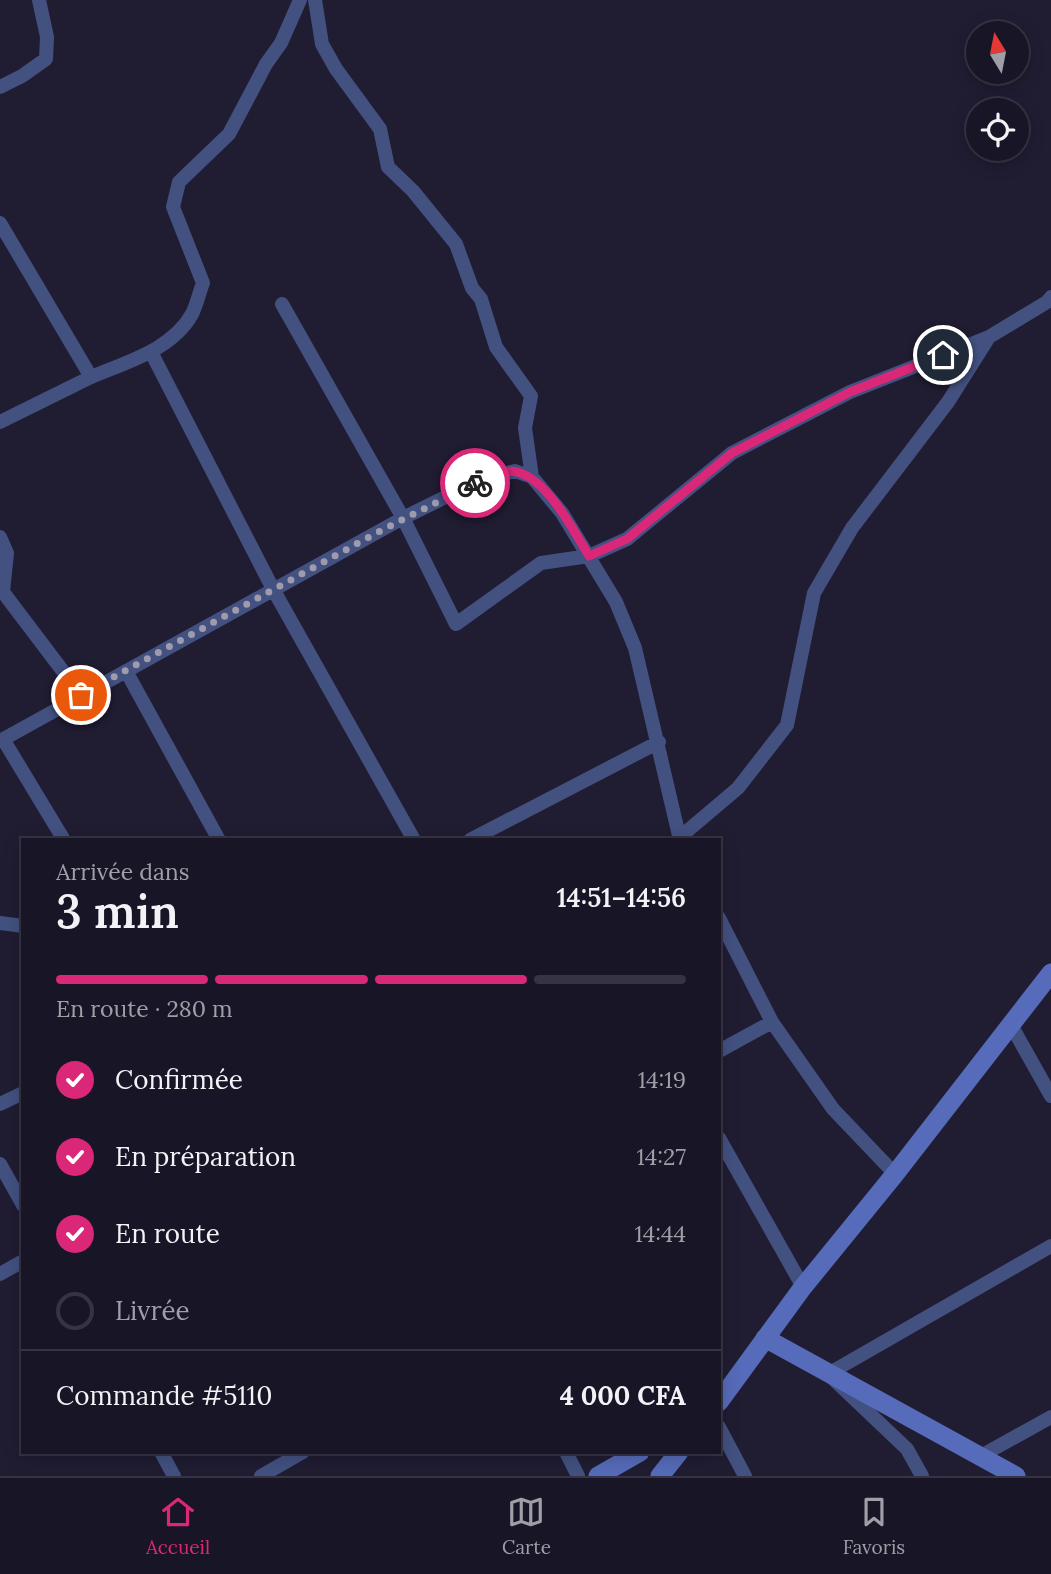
<!DOCTYPE html>
<html lang="fr">
<head>
<meta charset="utf-8">
<style>
	body { margin:0; font-family:Lora,serif; background:#211e2e; color:#f1f3f6; height:100vh; display:flex; flex-direction:column; font-size:26px; white-space:nowrap }
	* { box-sizing:border-box; margin:0 }
	p { font-size:23px; color:#9f9fa7 }
	.icon { flex:none; width:38px; height:38px; fill:none; stroke:currentColor; stroke-width:2; stroke-linecap:round; stroke-linejoin:round }
	.map { position:relative; flex:1; overflow:hidden }
	.details { position:absolute; left:21px; top:838px; width:700px; height:616px; display:flex; flex-direction:column; background:#181526; border-radius:0px; box-shadow:0 4px 18px #0003,0 0 0 2px #363443 }
	.details>* { flex:none }
	.needle { width:46px; rotate:350deg }
	.tools { position:absolute; left:966px; top:21px; display:grid; gap:14px }
	.tools a { display:grid; place-items:center; width:63px; height:63px; border-radius:50%; background:#181526; box-shadow:0 4px 18px #0003,0 0 0 2px #363443; font-size:35px }
	.pin { position:absolute; display:grid; place-items:center; width:60px; height:60px; color:#fff; margin:-30px; border:4px solid #fff; border-radius:50%; box-shadow:0 2px 7px #0007 }
	.courier { position:absolute; display:grid; place-items:center; width:70px; height:70px; margin:-35px; border:5px solid #db2777; border-radius:50%; background:#fff; color:#222; box-shadow:0 2px 9px #0007 }
	.overview em { font-style:normal; font-weight:600 }
	.overview div { display:flex; flex-direction:column-reverse }
	.overview { display:flex; align-items:center; justify-content:space-between; height:119px; padding:0 35px }
	h1 { font-size:46px; font-weight:600; line-height:52px }
	.bar { display:grid; grid-template-columns:repeat(4,1fr); gap:10px 7px; align-content:center; height:84px; padding:0 35px }
	.bar i { height:9px; border-radius:5px; background:#363443 }
	.bar .current { background:#db2777 }
	.bar p { grid-column:span 4 }
	.line { display:flex; align-items:center; gap:18px; padding:0 35px; border-top:2px solid #363443 }
	.line div { flex:1 }
	ol { padding:0 35px; list-style:none }
	li { display:flex; align-items:center; gap:21px; height:77px }
	li p { margin-inline-start:auto }
	li .icon { padding:7px; border-radius:50%; background:#db2777; color:#fff; stroke-width:4 }
	li:last-child { color:#9f9fa7 }
	li i { width:38px; height:38px; border:4px solid #363443; border-radius:50% }
	.dock { display:flex; justify-content:space-around; align-items:center; height:98px; border-top:2px solid #363443; background:#181526; font-size:19px; color:#9f9fa7 }
	.dock a { display:grid; justify-items:center; gap:4px }
	.dock .current { color:#db2777 }
	.map>svg:first-child { display:block }
	.lines { fill:none; stroke-linecap:round; stroke-linejoin:round }
	.street { stroke:#435181; stroke-width:14 }
	.secondary { stroke:#566bb9; stroke-width:19 }
	.done { stroke:#9e9bad; stroke-width:7; stroke-dasharray:0 12.6 }
	.route { stroke:#db2777; stroke-width:9 }
</style>
</head>
<body>
<div class="map">
<svg width="1051" height="1476" viewBox="0 0 1051 1476">
	<rect width="100%" height="100%" fill="#201c32"/>
	<g class="lines">
		<path class="street" d="M 315,0 L 322,44 L 336,69 L 380,129 L 388,167 L 413,191 L 456,244 L 472,288 L 481,299 L 496,347 L 531,396 L 525,428 L 532,477
			M 0,87 L 22,76 L 46,59 L 47,37 L 39,0
			M 0,223 L 91,377 L 0,422
			M 282,304 L 403,518 L 456,624 L 541,563 L 589,556 L 627,539 L 732,453 L 850,392 L 989,337 L 1047,302 L 1051,297
			M 151,352 L 273,589 L 414,840
			M 91,377 C 126,362 172,350 192,314 C 197,304 199,293 203,283 L 173,207 L 179,182 L 229,134 L 266,64 L 281,43 L 300,0
			M 0,537 L 7,553 L 3,592 L 81,695
			M 126,671 L 219,840
			M 3,739 L 64,840
			M 0,741 L 403,518 L 482,479 L 515,471 L 532,477 L 562,513 L 616,602 L 635,648 L 680,840
			M 679,838 L 738,788 L 787,725 L 814,593 L 852,528 L 948,402 L 989,337
			M 470,840 L 659,742
			M 719,918 L 772,1022 L 833,1109 L 895,1174
			M 0,923 L 23,926
			M 1011,1025 L 1051,1096
			M 719,1051 L 772,1022
			M 0,1104 L 23,1093
			M 719,1138 L 803,1287
			M 0,1164 L 23,1205
			M 0,1274 L 23,1261
			M 719,1427 L 745,1476
			M 161,1452 L 174,1476
			M 566,1452 L 578,1476
			M 979,1457 L 1051,1417
			M 261,1476 L 303,1452
			M 922,1476 L 907,1449 L 828,1374 L 1051,1246"/>
		<path class="secondary" d="M 765,1338 L 1016,1476
			M 719,1402 L 803,1287 L 895,1174 L 1051,973
			M 598,1476 L 640,1452
			M 660,1476 L 679,1452"/>
	</g>
	<g class="lines">
		<path class="done" d="M 81,695 L 382,530 L 475,483"/>
		<path class="route" d="M 475,483 C 486,477 505,469 517,472 C 547,479 574,531 589,556 L 627,539 L 732,453 L 850,392 L 943,355"/>
	</g>
</svg>
<div class="tools">
<a><svg class="needle" viewBox="-14 -14 28 28"><path d="M0-13l5 13h-10z" fill="#e53935"/><path d="M0 13l5-13h-10z" fill="#9f9fa7"/></svg></a>
<a><svg class="icon" aria-label="locate" viewBox="0 0 24 24"><circle cx="12" cy="12" r="6"/><path d="M12 2v4M12 18v4M2 12h4M18 12h4"/></svg></a>
</div>
<div class="pin" style="left:81px;top:695px;background:#ea580c"><svg class="icon" aria-label="bag" viewBox="0 0 24 24"><path d="M5 8h14l-1 12H6zM9 8a3 3 0 0 1 6 0"/></svg></div>
<div class="pin" style="left:943px;top:355px;background:#1f2937"><svg class="icon" aria-label="home" viewBox="0 0 24 24"><path d="M3 11l9-7 9 7M6 9v11h12V9"/></svg></div>
<div class="courier" style="left:475px;top:483px"><svg class="icon" aria-label="bike" viewBox="0 0 24 24"><circle cx="6" cy="16" r="4"/><circle cx="18" cy="16" r="4"/><path d="M6 16l4-8h5l3 8M10 8l3 8H6M13 5h3"/></svg></div>
<section class="details">
<div class="overview"><div><h1>3 min</h1><p>Arrivée dans</p></div><em>14:51–14:56</em></div>
<div class="bar"><i class="current"></i><i class="current"></i><i class="current"></i><i></i><p>En route · 280 m</p></div>
<ol>
<li><svg class="icon" aria-label="check" viewBox="0 0 24 24"><path d="M5 12l5 5 9-10"/></svg>Confirmée<p>14:19</p></li>
<li><svg class="icon" aria-label="check" viewBox="0 0 24 24"><path d="M5 12l5 5 9-10"/></svg>En préparation<p>14:27</p></li>
<li><svg class="icon" aria-label="check" viewBox="0 0 24 24"><path d="M5 12l5 5 9-10"/></svg>En route<p>14:44</p></li>
<li><i></i>Livrée</li>
</ol>
<div class="line" style="height:91px"><div>Commande #5110</div><b>4 000 CFA</b></div>
</section>
</div>
<nav class="dock">
<a class="current"><svg class="icon" aria-label="home" viewBox="0 0 24 24"><path d="M3 11l9-7 9 7M6 9v11h12V9"/></svg>Accueil</a>
<a><svg class="icon" aria-label="map" viewBox="0 0 24 24"><path d="M3 6l6-2 6 2 6-2v14l-6 2-6-2-6 2zM9 4v14M15 6v14"/></svg>Carte</a>
<a><svg class="icon" aria-label="saved" viewBox="0 0 24 24"><path d="M7 4h10v16l-5-4-5 4z"/></svg>Favoris</a>
</nav>
</body>
</html>
